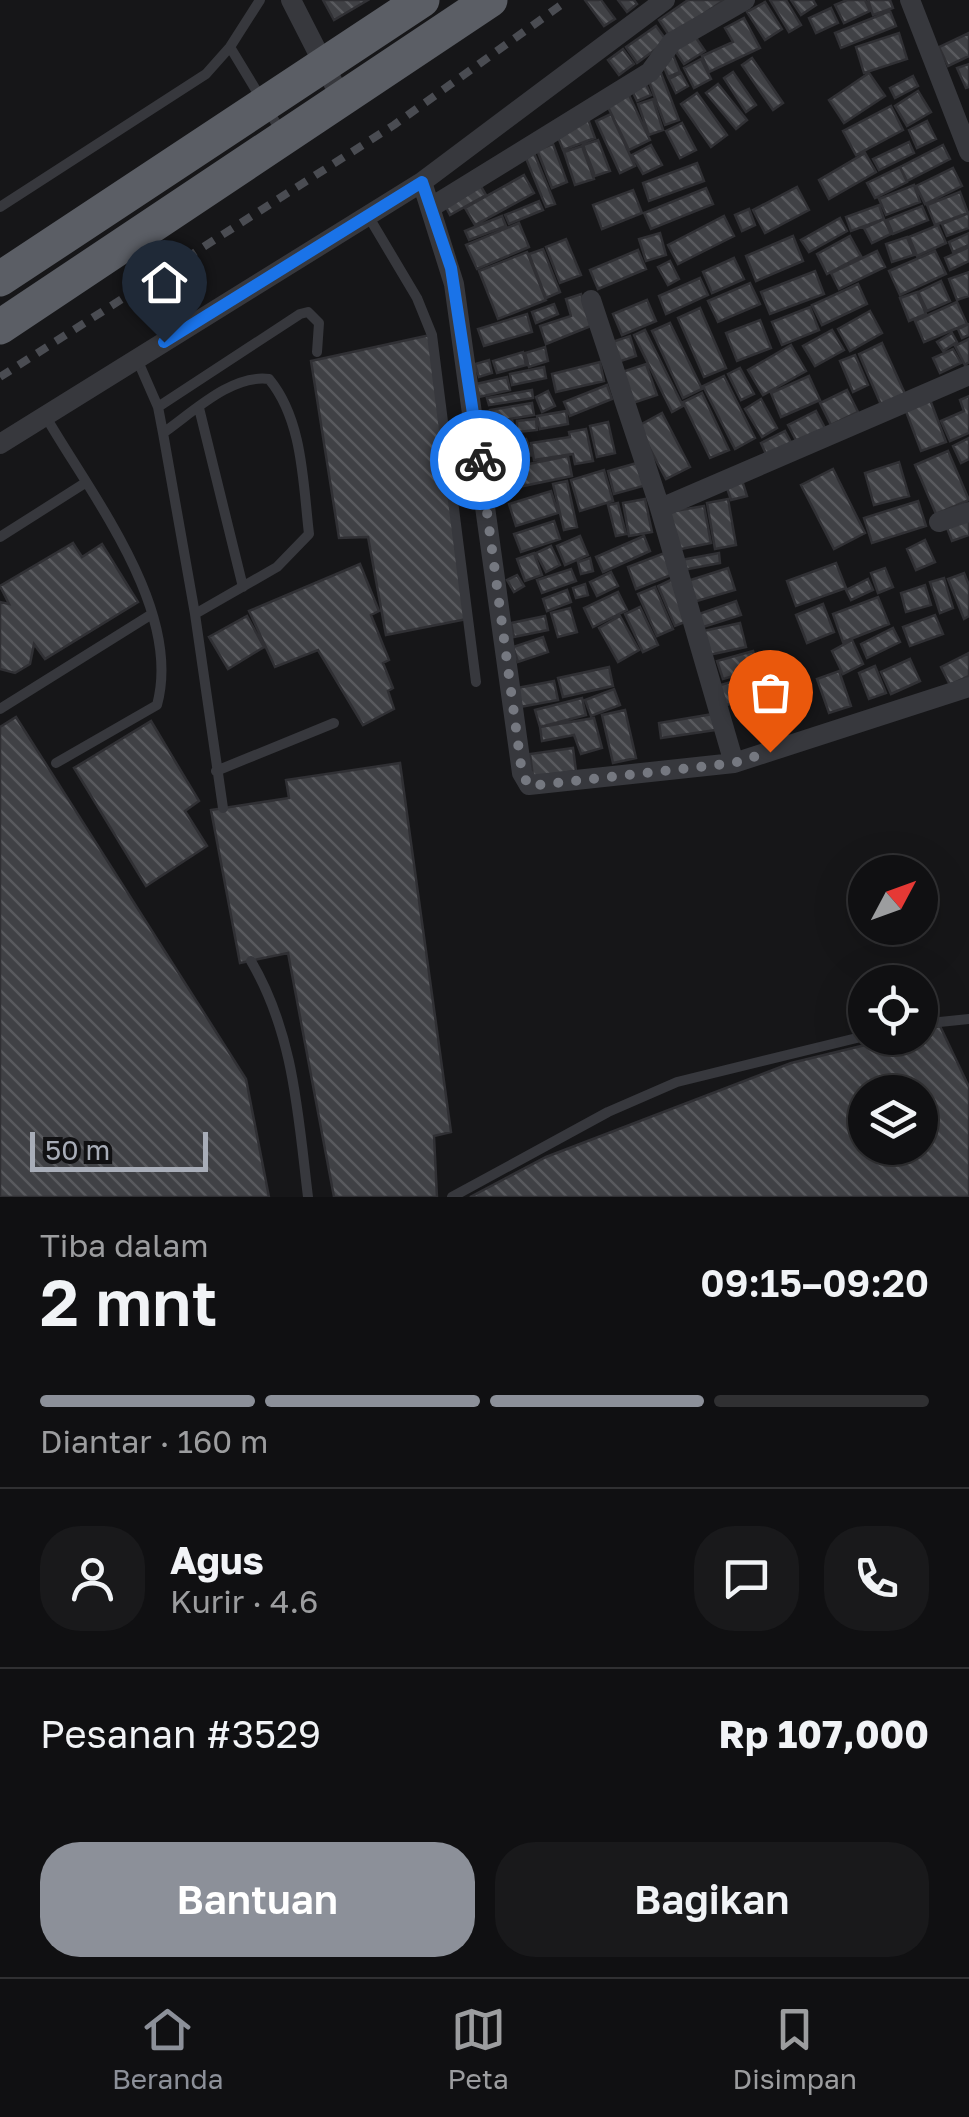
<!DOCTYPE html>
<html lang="id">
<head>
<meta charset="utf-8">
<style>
	body { margin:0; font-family:"Golos Text",sans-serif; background:#19191b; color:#f1f3f6; height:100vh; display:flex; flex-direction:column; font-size:38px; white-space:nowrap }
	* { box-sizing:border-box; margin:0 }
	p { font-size:32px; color:#9c9d9f }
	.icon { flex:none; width:55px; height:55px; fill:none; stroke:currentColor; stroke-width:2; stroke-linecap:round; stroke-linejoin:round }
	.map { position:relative; height:1197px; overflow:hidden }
	.side { display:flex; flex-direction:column; background:#101012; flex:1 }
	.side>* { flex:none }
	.needle { width:65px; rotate:49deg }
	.buttons { position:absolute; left:848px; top:855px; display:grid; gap:20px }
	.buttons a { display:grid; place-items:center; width:90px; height:90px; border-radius:50%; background:#101012; box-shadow:0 10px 40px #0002,0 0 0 2px #303032; font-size:50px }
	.scale { position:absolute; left:30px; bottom:25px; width:178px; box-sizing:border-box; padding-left:10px; border:5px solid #a8adb8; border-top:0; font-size:28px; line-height:35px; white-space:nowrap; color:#a8adb8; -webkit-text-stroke:8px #111113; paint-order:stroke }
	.pin { position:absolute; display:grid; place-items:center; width:85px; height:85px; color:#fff; margin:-102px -42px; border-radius:50% 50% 50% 0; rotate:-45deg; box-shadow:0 0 10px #0007 }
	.pin .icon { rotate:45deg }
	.courier { position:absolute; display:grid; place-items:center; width:100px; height:100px; margin:-50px; border:8px solid #1a73e8; border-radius:50%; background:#fff; color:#222; box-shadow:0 2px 12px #0007 }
	.overview em { font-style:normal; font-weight:600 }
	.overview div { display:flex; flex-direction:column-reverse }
	.overview { display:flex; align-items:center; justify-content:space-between; height:170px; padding:0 40px }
	h1 { font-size:65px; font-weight:600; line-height:75px }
	.bar { display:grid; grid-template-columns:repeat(4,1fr); gap:15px 10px; align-content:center; height:120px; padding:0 40px }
	.bar i { height:12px; border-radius:8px; background:#303032 }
	.bar .selected { background:#8c9099 }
	.bar p { grid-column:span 4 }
	.line { display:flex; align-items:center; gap:25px; padding:0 40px; border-top:2px solid #303032 }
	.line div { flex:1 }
	.round { display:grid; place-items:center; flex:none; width:105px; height:105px; border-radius:40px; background:#19191b }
	.cta { display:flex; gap:20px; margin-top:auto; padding:20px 40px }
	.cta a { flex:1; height:115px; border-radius:40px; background:#8c9099; color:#fff; font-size:40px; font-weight:600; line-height:115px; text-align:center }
	.cta a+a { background:#19191b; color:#f1f3f6 }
	.tabs { display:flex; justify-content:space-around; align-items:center; height:140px; border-top:2px solid #303032; background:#101012; font-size:28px; color:#9c9d9f }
	.tabs a { display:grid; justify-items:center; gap:5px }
	.tabs .selected { color:#8c9099 }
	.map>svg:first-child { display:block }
	.building { fill:url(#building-back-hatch); stroke:#303034; stroke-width:2.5; fill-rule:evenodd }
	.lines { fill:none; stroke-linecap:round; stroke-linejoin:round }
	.service { stroke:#37383d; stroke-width:10 }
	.minor { stroke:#37383d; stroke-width:20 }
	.trunk { stroke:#5b5e65; stroke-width:35 }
	.rail { stroke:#4a4c52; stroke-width:8; stroke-dasharray:12 10; stroke-linecap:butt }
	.done { stroke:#757880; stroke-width:10; stroke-dasharray:0 18 }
	.route { stroke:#1a73e8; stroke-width:12 }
</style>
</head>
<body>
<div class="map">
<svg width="969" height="1197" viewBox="0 0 969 1197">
	<defs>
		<pattern id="building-back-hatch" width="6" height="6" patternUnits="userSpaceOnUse" patternTransform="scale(2.5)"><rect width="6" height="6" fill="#404145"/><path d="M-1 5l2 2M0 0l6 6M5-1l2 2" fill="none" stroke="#595a5e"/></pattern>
	</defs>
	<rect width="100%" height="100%" fill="#161618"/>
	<path class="building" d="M 323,0 L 368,0 L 334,20 Z
		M 585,0 L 601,0 L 615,19 L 604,26 Z
		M 618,0 L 634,0 L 637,4 L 627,12 Z
		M 688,0 L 724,0 L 670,37 L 659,20 Z
		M 770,0 L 786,0 L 801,25 L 789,32 Z
		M 791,0 L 813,0 L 816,5 L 801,15 Z
		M 847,0 L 865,0 L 870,11 L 844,23 L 835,5 Z
		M 868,0 L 890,0 L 893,8 L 873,15 Z
		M 765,2 L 782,29 L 765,40 L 747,12 Z
		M 831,8 L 838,23 L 816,33 L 809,18 Z
		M 890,11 L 896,26 L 841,48 L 835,33 Z
		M 744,18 L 760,48 L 709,72 L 702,56 L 733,42 L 725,28 Z
		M 656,26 L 667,41 L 637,63 L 626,47 Z
		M 692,32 L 705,51 L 684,64 L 672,46 Z
		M 899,33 L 907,59 L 864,73 L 856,47 Z
		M 969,33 L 969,56 L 948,66 L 939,47 Z
		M 623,49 L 634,64 L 619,75 L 608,60 Z
		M 673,55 L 680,72 L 668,77 L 661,60 Z
		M 752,58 L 783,103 L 773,110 L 742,65 Z
		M 701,59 L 711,79 L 694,88 L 684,68 Z
		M 969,64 L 969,87 L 966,88 L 957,68 Z
		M 733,72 L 756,105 L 746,112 L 724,78 Z
		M 661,73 L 679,120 L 665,125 L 648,79 Z
		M 681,73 L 688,86 L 676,93 L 669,79 Z
		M 869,73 L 885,96 L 844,123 L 829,100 Z
		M 913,76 L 918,86 L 895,98 L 890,88 Z
		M 644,80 L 651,95 L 637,101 L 630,86 Z
		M 718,84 L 747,120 L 736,129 L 706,93 Z
		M 918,91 L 931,112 L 907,126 L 895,106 Z
		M 697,93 L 727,135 L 711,147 L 681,104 Z
		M 629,95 L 650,140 L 629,150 L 607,105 Z
		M 653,99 L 663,130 L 649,135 L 638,104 Z
		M 891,106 L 903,130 L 856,155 L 843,131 Z
		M 611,114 L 635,166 L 620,173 L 596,121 Z
		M 588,119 L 595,138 L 563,150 L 556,132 Z
		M 927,121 L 936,139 L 917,148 L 909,130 Z
		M 682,123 L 696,150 L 680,158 L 666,131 Z
		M 598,140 L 610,171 L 595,176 L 583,145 Z
		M 909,142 L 914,153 L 879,170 L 873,159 Z
		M 553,144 L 567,182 L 552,188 L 537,150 Z
		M 651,145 L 662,165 L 643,174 L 632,155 Z
		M 943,145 L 950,159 L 907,181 L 900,167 Z
		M 582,146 L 594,179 L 575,185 L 564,152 Z
		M 534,153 L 555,204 L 546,207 L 525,156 Z
		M 865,153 L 876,172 L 829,199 L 819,180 Z
		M 697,163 L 704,181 L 649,201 L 643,183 Z
		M 900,167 L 907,182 L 875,198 L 867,183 Z
		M 953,168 L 962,186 L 925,204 L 916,186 Z
		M 524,175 L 534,193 L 475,225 L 465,208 Z
		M 479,183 L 486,195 L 450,215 L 443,201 Z
		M 914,185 L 920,202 L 886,215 L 879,199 Z
		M 797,187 L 809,210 L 765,233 L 753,210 Z
		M 706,188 L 713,204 L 651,229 L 644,213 Z
		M 633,190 L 642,213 L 602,229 L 593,205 Z
		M 960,192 L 968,213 L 935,225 L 927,205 Z
		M 539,201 L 543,210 L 509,224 L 505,215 Z
		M 879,205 L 884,219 L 851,231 L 846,217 Z
		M 922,206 L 928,220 L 893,234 L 887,220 Z
		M 749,209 L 755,225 L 742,231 L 735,215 Z
		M 969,213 L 969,228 L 947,236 L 942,224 Z
		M 502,216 L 506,226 L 469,240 L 465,231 Z
		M 724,216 L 734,236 L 678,264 L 668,245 Z
		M 840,218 L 847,231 L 809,252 L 801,240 Z
		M 884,219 L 891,234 L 872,243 L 864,228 Z
		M 519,223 L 529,247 L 477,269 L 466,245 Z
		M 938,225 L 946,243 L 917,256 L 909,237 Z
		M 660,233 L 666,255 L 646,261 L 639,239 Z
		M 969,233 L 969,245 L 953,252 L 949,242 Z
		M 793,236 L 803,261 L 756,281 L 746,256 Z
		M 850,236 L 861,256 L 827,274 L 817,254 Z
		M 907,237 L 914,255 L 892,262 L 886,244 Z
		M 566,239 L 581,275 L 560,283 L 546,247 Z
		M 969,247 L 969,261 L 950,270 L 945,258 Z
		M 543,249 L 560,292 L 546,298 L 529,254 Z
		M 638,250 L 646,269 L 598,289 L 590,270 Z
		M 877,251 L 885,267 L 839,289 L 831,273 Z
		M 935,251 L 946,274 L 900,295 L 889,271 Z
		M 527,252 L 546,300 L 498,319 L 479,271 Z
		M 734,258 L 744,279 L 712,293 L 703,272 Z
		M 670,261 L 679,279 L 668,285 L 658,267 Z
		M 815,271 L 824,294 L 770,314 L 761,292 Z
		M 969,272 L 969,296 L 957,300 L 949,279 Z
		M 700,278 L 708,295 L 666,314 L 659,296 Z
		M 941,281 L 950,301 L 927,311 L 918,292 Z
		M 750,283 L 760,304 L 718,322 L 708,301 Z
		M 858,284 L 867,304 L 822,325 L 812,305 Z
		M 917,292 L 926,314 L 909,321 L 900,298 Z
		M 581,294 L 591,326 L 546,344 L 540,326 L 571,316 L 566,299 Z
		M 647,300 L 656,321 L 622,335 L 613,314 Z
		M 957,302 L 967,324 L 924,342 L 915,321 Z
		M 554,304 L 558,314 L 536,323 L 532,312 Z
		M 810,307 L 819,330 L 782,345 L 772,322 Z
		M 700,308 L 726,368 L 704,377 L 678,318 Z
		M 870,311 L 882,333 L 850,351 L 838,329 Z
		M 527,314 L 532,332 L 484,346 L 478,329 Z
		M 760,320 L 771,348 L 737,361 L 726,333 Z
		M 670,323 L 702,389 L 683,398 L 652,331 Z
		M 969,324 L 969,335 L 962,338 L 958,329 Z
		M 645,330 L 683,406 L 672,412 L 634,335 Z
		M 832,330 L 844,350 L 815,366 L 803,346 Z
		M 952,333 L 957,342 L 943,351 L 937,342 Z
		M 430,335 L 467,619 L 386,635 L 368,537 L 339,538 L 311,361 Z
		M 630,336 L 636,356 L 618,362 L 612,342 Z
		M 969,339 L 969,362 L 965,365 L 955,346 Z
		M 882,343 L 906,396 L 882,407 L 859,354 Z
		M 791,345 L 806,371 L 763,395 L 748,370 Z
		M 545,347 L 548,361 L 529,367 L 525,353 Z
		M 953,349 L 961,363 L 940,373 L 933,358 Z
		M 523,352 L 526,365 L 497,373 L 493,361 Z
		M 855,355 L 868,385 L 853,392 L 840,361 Z
		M 489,360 L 492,373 L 479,377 L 475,364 Z
		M 600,362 L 604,381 L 556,392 L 552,374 Z
		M 646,364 L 657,395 L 633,403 L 622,372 Z
		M 544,367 L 546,378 L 512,385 L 510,374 Z
		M 740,368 L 754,394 L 741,400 L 728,374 Z
		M 724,376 L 755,438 L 735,449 L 703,386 Z
		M 809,376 L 820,400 L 781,417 L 771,393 Z
		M 507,377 L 510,390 L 479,397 L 476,384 Z
		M 607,385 L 612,399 L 570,416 L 564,402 Z
		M 532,390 L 533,398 L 489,405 L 487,398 Z
		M 847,390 L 858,412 L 831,425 L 820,403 Z
		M 548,391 L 555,406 L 542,412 L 536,397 Z
		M 702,393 L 729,450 L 710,458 L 683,402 Z
		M 969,396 L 969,433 L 950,441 L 941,421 L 964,411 L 960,400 Z
		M 929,397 L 946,442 L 921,451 L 904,406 Z
		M 761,399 L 777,428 L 762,437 L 745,409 Z
		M 532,403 L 534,415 L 492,422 L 490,410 Z
		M 566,411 L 568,424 L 540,429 L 537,416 Z
		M 816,411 L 825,428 L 797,442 L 788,425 Z
		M 662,413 L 690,467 L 666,479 L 638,426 Z
		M 536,419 L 537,430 L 517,432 L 517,421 Z
		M 512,420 L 515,431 L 479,441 L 476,430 Z
		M 608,422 L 615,453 L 597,457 L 590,426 Z
		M 586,429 L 593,461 L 575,464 L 573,454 L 534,460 L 531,443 L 570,437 L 569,432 Z
		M 785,431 L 792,444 L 767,456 L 761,443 Z
		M 969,438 L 969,459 L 961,463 L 953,446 Z
		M 526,439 L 532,455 L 497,467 L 491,451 Z
		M 948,451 L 969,500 L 936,514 L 915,465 Z
		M 568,456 L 572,476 L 489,493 L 485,473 Z
		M 640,462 L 647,485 L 614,494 L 608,471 Z
		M 899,462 L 909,496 L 874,505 L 865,473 Z
		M 833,469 L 865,533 L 834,549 L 801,485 Z
		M 604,470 L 613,501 L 580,511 L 571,480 Z
		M 742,480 L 747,496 L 731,500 L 726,485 Z
		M 567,481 L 577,527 L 564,530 L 553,484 Z
		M 551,491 L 558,513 L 516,526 L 509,504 Z
		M 645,499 L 652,532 L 629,536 L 623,503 Z
		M 728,499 L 736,545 L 715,549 L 707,503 Z
		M 918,501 L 926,526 L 872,543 L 864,518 Z
		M 618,503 L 626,534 L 616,536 L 608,505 Z
		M 704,506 L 711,543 L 676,550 L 669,512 Z
		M 969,519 L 969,535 L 952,541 L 947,528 Z
		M 554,521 L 560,539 L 521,552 L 514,534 Z
		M 580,536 L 588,555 L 565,565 L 557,546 Z
		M 644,536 L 650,551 L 603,572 L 596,557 Z
		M 925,540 L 935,562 L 916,570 L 907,549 Z
		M 73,543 L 82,557 L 102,544 L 138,602 L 45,659 L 34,644 L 30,664 L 15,673 L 0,669 L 0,602 L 9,604 L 0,586 Z
		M 551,546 L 560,565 L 546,572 L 536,553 Z
		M 667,552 L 676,573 L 636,589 L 628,567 Z
		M 534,553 L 542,575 L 525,581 L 517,559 Z
		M 719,553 L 720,563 L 683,570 L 681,560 Z
		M 590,558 L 593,571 L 581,574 L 578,562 Z
		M 836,563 L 846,588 L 796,606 L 787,581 Z
		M 360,564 L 379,611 L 371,615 L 389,660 L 383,663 L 393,688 L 388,691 L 394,709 L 363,725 L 318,650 L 275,667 L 249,611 Z
		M 728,568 L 735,590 L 690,603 L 684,582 Z
		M 885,568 L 893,587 L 878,593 L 871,573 Z
		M 571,569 L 576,581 L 542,593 L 537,580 Z
		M 611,572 L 618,586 L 597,596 L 590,582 Z
		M 964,573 L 969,585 L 969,616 L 964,619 L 948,579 Z
		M 517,575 L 524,586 L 514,592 L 507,580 Z
		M 944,578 L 953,608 L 940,613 L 930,582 Z
		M 673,579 L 690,620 L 675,626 L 658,586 Z
		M 868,579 L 873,590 L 851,600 L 846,590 Z
		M 585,584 L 588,595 L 576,598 L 573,588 Z
		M 925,585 L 931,605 L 906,612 L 901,593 Z
		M 655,587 L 673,629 L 657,636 L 638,594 Z
		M 567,590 L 571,602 L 547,611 L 543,599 Z
		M 618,592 L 627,610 L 593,627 L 584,608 Z
		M 878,597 L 889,624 L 843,642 L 833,614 Z
		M 736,601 L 741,615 L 697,629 L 693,616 Z
		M 823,604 L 834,632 L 807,643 L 796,615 Z
		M 640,607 L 658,645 L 643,652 L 625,614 Z
		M 570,608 L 577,632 L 558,637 L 551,613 Z
		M 935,615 L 943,634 L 910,646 L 903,627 Z
		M 247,616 L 264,647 L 228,669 L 209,637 Z
		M 545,616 L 548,630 L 514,637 L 511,623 Z
		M 620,616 L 639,650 L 618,662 L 599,628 Z
		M 740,623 L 746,647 L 704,656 L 699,632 Z
		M 893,628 L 900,642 L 867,658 L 861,644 Z
		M 543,637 L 548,652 L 518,662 L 513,647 Z
		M 852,640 L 863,664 L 843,674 L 832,651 Z
		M 753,651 L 759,669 L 723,679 L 717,661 Z
		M 969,653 L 969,676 L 950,685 L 941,667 Z
		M 910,659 L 920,681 L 891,694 L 881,672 Z
		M 875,666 L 886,693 L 869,699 L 859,673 Z
		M 609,667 L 613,686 L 563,697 L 558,678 Z
		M 839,671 L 851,706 L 829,713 L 817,679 Z
		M 758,674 L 763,695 L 723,706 L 717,686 Z
		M 554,681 L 558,700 L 520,707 L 517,688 Z
		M 614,689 L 620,705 L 591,716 L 585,700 Z
		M 582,698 L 586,715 L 540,727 L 535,710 Z
		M 625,710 L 636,758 L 613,763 L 602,715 Z
		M 713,714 L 716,730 L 661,738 L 659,723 Z
		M 16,717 L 246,1079 L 269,1197 L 0,1197 L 0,727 Z
		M 594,718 L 602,748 L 581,754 L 574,735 L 542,741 L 540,727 Z
		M 151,721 L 199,801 L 185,811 L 207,846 L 146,886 L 74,768 Z
		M 573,748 L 576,771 L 533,777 L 530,754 Z
		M 400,763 L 451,1132 L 434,1136 L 437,1197 L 334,1197 L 288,953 L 240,963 L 211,810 L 289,798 L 286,780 Z
		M 940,1026 L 969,1087 L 969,1197 L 470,1197 L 546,1157 L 791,1063 L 894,1038 L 920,1038 L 920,1031 ZM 865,1092 L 920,1092 L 920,1148 L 865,1148 Z"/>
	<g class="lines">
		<path class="service" d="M 230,47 L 282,133
			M 0,207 L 206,74 L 230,47 L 260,0
			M 367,214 L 417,298 L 432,335 L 476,682
			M 137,359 L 158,407 L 163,433 L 195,614 L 223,808
			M 158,407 L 300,314 L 308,312 L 319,323 L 317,352
			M 199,408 L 243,587
			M 46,417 C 91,495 183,610 157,705 L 56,763
			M 163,433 C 192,413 231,374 269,379 C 303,420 303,483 309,534 L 277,567 L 195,614
			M 0,537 L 85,483
			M 0,709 L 152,614
			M 216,771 L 334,723
			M 251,961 C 294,1034 298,1115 308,1197
			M 920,1024 L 969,1019
			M 452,1197 L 608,1112 L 677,1082 L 865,1036"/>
		<path class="minor" d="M 291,0 L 342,100
			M 910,0 L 969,152
			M 422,182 L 454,284 L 522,773 L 529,785 L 734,763 L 969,687
			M 433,206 L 650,72 L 672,42 L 745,0
			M 591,300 L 659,505 L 668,505 L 969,375
			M 0,444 L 422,182 L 665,0
			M 659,505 L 734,763
			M 939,522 L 969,512"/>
		<path class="trunk" d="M 0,279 L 422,0
			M 0,327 L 490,0"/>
		<path class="rail" d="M 0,377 L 394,125 L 568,0"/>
	</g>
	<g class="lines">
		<path class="done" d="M 480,460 L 522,773 L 529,786 L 734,763 L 770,752"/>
		<path class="route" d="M 164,342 L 422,182 L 451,268 L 480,460"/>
	</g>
</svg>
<div class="buttons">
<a><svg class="needle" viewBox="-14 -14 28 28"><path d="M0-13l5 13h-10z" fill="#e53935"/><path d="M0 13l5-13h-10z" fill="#9c9d9f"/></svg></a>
<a><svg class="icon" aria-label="locate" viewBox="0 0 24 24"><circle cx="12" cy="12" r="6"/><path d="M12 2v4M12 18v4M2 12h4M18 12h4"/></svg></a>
<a><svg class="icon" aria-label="layers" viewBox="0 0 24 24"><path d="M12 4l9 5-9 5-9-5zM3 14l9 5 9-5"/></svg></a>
</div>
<div class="scale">50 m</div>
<div class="pin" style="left:770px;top:752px;background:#ea580c"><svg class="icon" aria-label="bag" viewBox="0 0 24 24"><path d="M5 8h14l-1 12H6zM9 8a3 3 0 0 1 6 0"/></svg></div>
<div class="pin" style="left:164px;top:342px;background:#1f2937"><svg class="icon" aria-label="home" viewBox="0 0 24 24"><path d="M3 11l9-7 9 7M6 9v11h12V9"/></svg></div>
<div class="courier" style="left:480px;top:460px"><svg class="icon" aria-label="bike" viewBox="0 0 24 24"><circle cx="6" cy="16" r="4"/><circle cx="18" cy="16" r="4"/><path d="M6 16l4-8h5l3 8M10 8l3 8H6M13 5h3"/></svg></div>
</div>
<section class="side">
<div class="overview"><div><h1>2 mnt</h1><p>Tiba dalam</p></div><em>09:15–09:20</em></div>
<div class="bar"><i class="selected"></i><i class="selected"></i><i class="selected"></i><i></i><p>Diantar · 160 m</p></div>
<div class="line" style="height:180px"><a class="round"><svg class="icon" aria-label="person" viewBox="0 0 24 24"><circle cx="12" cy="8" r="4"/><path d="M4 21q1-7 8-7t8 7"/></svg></a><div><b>Agus</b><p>Kurir · 4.6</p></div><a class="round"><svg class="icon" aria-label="chat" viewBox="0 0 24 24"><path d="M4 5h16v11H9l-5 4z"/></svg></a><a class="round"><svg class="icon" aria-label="phone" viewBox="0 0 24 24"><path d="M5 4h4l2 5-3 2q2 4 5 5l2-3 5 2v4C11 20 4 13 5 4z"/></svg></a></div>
<div class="line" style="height:130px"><div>Pesanan #3529</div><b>Rp 107,000</b></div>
<div class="cta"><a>Bantuan</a><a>Bagikan</a></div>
</section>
<nav class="tabs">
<a class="selected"><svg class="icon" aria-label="home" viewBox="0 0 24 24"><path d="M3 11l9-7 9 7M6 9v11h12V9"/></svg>Beranda</a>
<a><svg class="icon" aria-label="map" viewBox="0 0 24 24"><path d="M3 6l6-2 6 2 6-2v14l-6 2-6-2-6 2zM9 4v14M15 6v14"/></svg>Peta</a>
<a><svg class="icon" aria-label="saved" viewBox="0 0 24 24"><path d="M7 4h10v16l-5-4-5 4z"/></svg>Disimpan</a>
</nav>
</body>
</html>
